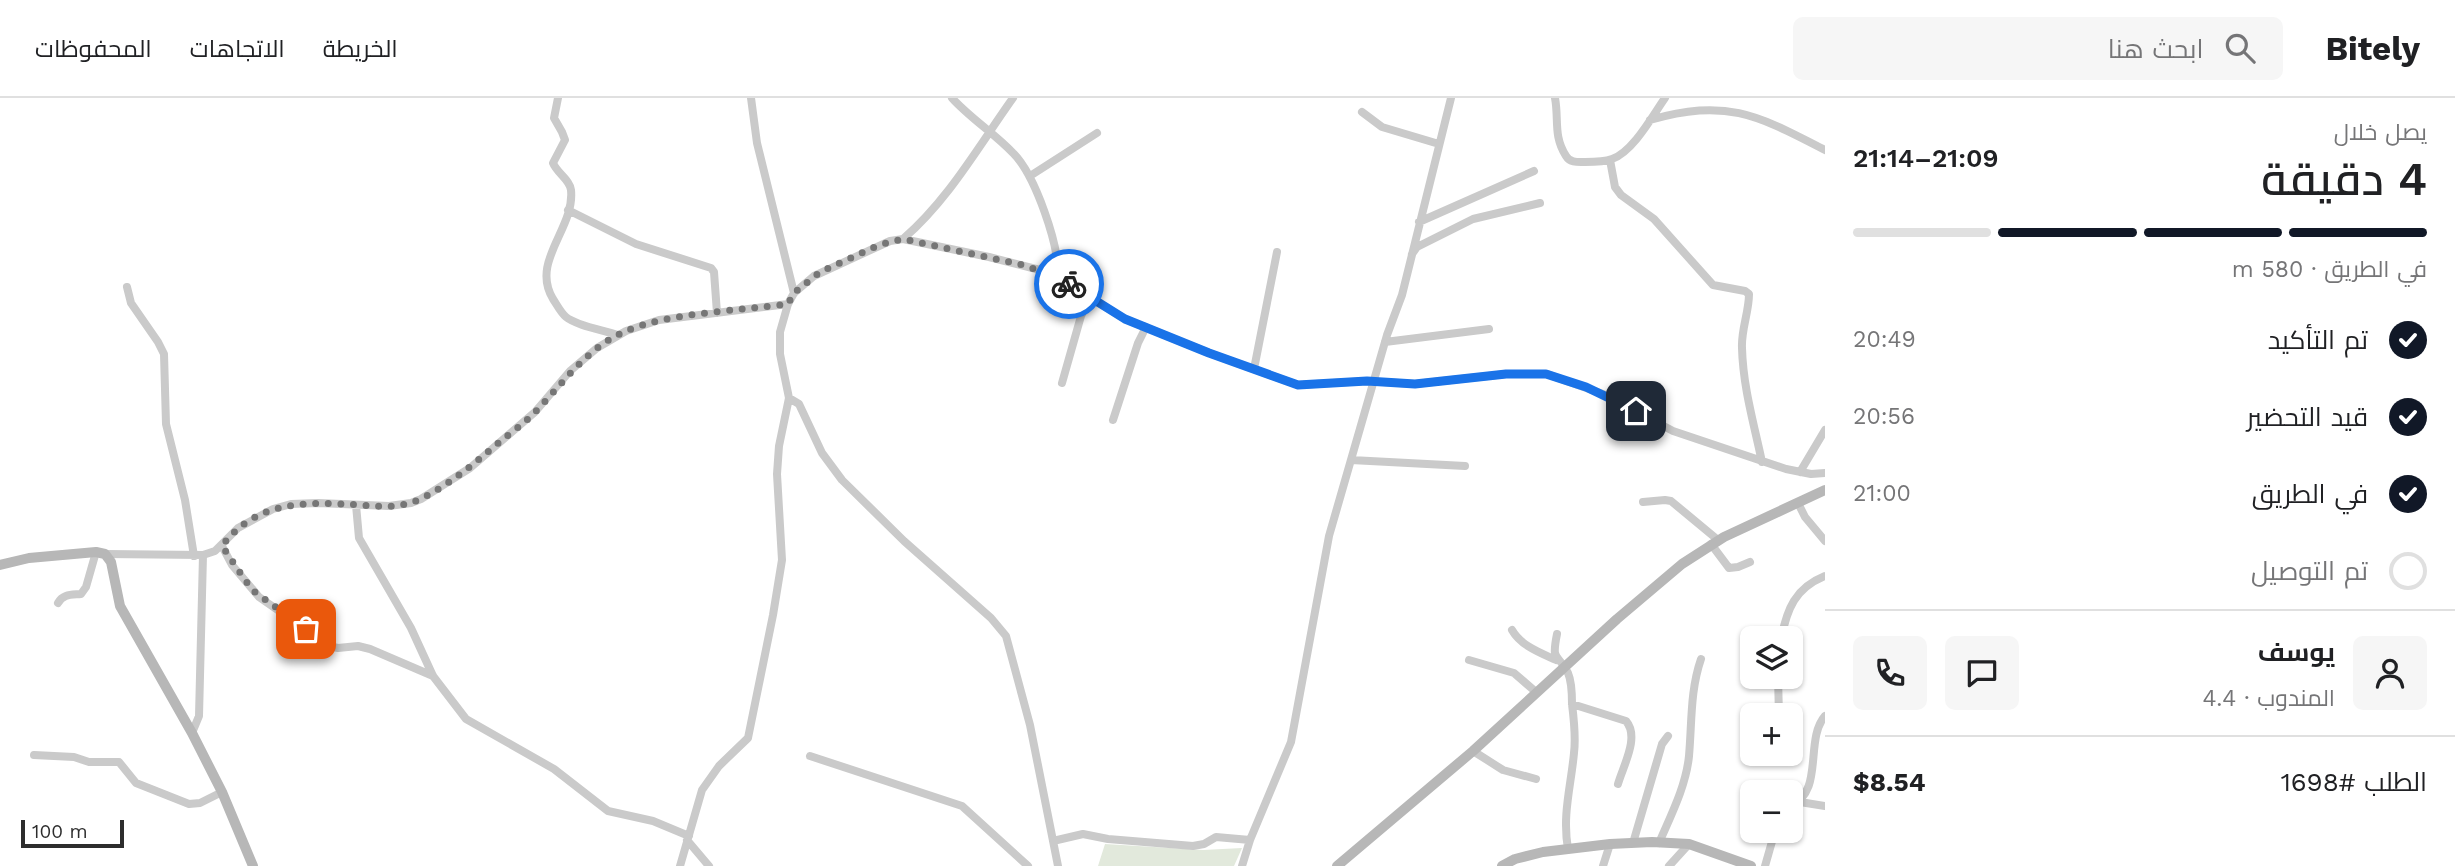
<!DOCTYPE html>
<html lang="ar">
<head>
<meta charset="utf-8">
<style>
	body { margin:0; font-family:"Work Sans",Cairo,sans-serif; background:#f6f6f6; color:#202124; direction:rtl; height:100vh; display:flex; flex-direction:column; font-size:26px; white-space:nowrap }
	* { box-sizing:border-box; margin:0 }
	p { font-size:23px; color:#757577 }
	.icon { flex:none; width:38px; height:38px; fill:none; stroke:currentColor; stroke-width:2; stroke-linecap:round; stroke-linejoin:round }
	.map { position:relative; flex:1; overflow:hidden; direction:ltr }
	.sheet { display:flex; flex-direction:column; background:#fff; width:630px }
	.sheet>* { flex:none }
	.tools { position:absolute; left:1740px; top:528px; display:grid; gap:14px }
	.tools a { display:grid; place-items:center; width:63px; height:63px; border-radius:10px; background:#fff; box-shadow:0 2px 5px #0004; font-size:35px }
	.scale { position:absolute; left:21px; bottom:18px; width:103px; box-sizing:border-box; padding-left:7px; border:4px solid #2d2d2d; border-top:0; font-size:19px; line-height:24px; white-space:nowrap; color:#2d2d2d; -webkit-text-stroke:5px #fff; paint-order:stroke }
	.pin { position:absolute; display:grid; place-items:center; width:60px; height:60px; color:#fff; margin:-30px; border-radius:14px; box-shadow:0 4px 10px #0006 }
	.courier { position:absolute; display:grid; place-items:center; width:70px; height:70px; margin:-35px; border:5px solid #1a73e8; border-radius:50%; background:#fff; color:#222; box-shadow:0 2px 9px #0007 }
	.head em { font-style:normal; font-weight:600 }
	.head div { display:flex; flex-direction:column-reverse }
	.head { display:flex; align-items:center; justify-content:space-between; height:119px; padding:0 28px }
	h1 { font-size:46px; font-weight:600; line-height:52px }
	.bar { display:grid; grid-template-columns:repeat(4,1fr); gap:10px 7px; align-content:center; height:84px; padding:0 28px }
	.bar i { height:9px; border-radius:5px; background:#e0e0e0 }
	.bar .selected { background:#111827 }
	.bar p { grid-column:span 4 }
	.line { display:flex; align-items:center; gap:18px; padding:0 28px; border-top:2px solid #e0e0e0 }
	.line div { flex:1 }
	.round { display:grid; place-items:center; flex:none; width:74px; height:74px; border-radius:10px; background:#f6f6f6 }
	ol { padding:0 28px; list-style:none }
	li { display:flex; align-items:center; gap:21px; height:77px }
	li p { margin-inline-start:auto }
	li .icon { padding:7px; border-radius:50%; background:#111827; color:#fff; stroke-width:4 }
	li:last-child { color:#757577 }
	li i { width:38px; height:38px; border:4px solid #e0e0e0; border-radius:50% }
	header { display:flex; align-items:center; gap:42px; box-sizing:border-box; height:98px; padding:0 35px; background:#fff; border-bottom:2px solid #e0e0e0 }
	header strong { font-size:33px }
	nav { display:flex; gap:38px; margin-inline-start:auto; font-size:24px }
	.search { width:490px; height:63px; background:#f6f6f6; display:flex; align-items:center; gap:18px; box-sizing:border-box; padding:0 24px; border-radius:10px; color:#757577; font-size:26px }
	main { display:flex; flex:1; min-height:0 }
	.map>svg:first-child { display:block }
	.green { fill:#e2e9dc }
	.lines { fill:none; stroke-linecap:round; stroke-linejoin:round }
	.street { stroke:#cacaca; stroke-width:8 }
	.secondary { stroke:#b7b7b7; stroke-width:10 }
	.done { stroke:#767676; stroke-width:7; stroke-dasharray:0 12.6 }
	.route { stroke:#1a73e8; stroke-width:9 }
</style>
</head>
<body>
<header>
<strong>Bitely</strong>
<div class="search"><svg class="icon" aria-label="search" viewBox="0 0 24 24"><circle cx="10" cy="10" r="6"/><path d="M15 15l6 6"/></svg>ابحث هنا</div>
<nav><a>الخريطة</a><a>الاتجاهات</a><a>المحفوظات</a></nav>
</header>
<main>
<section class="sheet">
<div class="head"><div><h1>4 دقيقة</h1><p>يصل خلال</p></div><em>21:09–21:14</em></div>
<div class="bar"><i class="selected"></i><i class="selected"></i><i class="selected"></i><i></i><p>في الطريق · 580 m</p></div>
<ol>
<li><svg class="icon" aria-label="check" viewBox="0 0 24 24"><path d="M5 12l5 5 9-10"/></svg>تم التأكيد<p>20:49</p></li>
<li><svg class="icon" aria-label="check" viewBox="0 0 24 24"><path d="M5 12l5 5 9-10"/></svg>قيد التحضير<p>20:56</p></li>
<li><svg class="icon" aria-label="check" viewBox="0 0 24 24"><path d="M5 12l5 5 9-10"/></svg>في الطريق<p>21:00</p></li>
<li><i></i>تم التوصيل</li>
</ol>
<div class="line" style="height:126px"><a class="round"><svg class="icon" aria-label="person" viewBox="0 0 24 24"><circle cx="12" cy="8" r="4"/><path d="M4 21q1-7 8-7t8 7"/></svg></a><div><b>يوسف</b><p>المندوب · 4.4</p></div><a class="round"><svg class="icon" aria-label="chat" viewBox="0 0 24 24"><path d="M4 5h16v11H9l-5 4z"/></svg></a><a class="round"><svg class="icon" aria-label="phone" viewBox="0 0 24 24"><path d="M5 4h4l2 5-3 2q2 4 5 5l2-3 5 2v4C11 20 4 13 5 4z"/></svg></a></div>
<div class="line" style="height:91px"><div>الطلب #1698</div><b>$8.54</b></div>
</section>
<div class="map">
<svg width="1825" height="768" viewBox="0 0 1825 768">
	<rect width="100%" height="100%" fill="#fff"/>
	<path class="green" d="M 1105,746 L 1203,752 L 1242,750 L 1234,768 L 1098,768 Z"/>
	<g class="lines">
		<path class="street" d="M 558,0 L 554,20 L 562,34 L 565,42 L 553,65 C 557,75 570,82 571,92 C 575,131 530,163 553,201 C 557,207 561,215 566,219 C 577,228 604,232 618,237
			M 751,0 L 757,45 L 794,195
			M 952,0 C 970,20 994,35 1013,55 C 1035,77 1060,148 1058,180
			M 1555,0 C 1559,21 1553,38 1566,58 C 1570,65 1578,64 1585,64 C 1594,64 1604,64 1612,61 C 1633,54 1653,17 1665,0
			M 1362,14 L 1382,29 L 1439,46
			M 1650,22 C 1727,0 1757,17 1825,52
			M 1610,62 L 1615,89 L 1621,97 L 1654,121 L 1713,187 L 1745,193 L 1749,196 C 1749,214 1741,232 1742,250 C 1743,289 1754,326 1762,364
			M 1030,78 L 1097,35
			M 568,112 L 636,146 L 711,170 L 714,174 L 717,215
			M 1419,124 L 1534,73
			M 903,141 C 949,101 978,49 1013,0
			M 1412,156 L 1417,149 L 1473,121 L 1540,105
			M 127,189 L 131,205 L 158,244 L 164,256 L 166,326 L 185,402 L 194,458
			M 1385,244 L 1489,231
			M 1254,271 L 1277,154
			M 1062,285 L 1081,218 L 1090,200
			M 789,300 L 799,306 L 822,355 L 842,382 L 904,443 L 991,520 L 1006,538 L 1030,627 L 1058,768
			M 1113,322 L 1138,245 L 1146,229
			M 1351,362 L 1465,368
			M 1800,374 L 1825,332
			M 1643,404 L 1665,402 L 1671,403 L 1718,442
			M 1798,405 L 1805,419 L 1825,443
			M 356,407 L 359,440 L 411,530 L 433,578 L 466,621 L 554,671 L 608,713 L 653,723 L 689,738
			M 1711,446 L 1729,470 L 1738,469 L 1750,464
			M 222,448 L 232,467 L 259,499 L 305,531 L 324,547 L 338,550 L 358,548 L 370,551 L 433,578
			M 105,456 L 203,457 L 215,453 L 238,430 L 273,411 L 291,406 L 318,405 L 389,408 L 411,405 L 421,401 L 470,370 L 535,314 L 570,273 L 597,250 L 626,233 L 659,222 L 788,206
			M 58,505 C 63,496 71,497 81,496 L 86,489 L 96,454
			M 1512,532 C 1521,548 1541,555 1556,562
			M 1557,536 C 1551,566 1558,554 1568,575 C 1572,584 1572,596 1572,606 C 1574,622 1576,639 1574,655 C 1571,688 1562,717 1568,751
			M 1781,541 C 1787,511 1795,490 1825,478
			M 1469,562 L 1514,575 L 1536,594
			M 1778,579 L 1779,618
			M 1572,606 L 1626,623 C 1640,639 1623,668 1618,686
			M 192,635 L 199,618 L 203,457
			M 1473,653 L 1503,672 L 1536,681
			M 34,657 L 74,659 L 89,664 L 119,664 L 136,685 L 189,706 L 200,705 L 222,694
			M 810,658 L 962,708 L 1028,768
			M 1800,704 L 1825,708
			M 1790,708 C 1825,694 1804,642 1825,618
			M 687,742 L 709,768
			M 1053,743 L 1083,736 L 1108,741 L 1193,748 L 1204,746 L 1216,739 L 1250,742
			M 1633,745 L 1662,646 L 1668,638
			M 1659,745 C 1671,717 1686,688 1689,658 C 1692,624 1690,593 1701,561
			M 680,768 L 702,692 L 719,668 L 748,640 L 773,517 L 782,462 L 777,376 L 779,348 L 789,300 L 780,256 L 780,234 L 788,206 L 794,195 L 814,178 L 890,143 L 903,141 L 989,159 L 1040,172 L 1057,179 L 1125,221 L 1209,255 L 1298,287 L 1367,283 L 1415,286 L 1506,276 L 1547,276 L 1603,296 L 1673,333 L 1786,371 L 1811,376 L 1825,375
			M 1242,768 L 1250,742 L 1291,644 L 1329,438 L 1387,237 L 1402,197 L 1451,0
			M 1603,768 L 1610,746
			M 1669,768 L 1689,746
			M 1765,768 L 1775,733"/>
		<path class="secondary" d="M 0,467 L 29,460 L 96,454 L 105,456 L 111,464 L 120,508 L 192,635 L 222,694 L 253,768
			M 1337,768 L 1473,653 L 1617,521 L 1682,466 L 1724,439 L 1825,392
			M 1502,768 L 1515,761 L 1543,754 L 1610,746 L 1652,744 L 1689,746 L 1751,768"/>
	</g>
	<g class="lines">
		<path class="done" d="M 306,531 L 252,492 L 222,448 C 257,401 308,404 361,407 C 380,409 400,410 418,402 C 448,388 471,368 496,347 C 509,336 524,326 536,313 C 564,284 588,249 626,233 C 671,214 739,213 788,206 L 794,195 L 820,174 L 879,147 L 903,141 L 1023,167 L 1057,179 L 1069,186"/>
		<path class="route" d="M 1069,186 L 1125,221 L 1209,255 L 1298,287 L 1367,283 L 1415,286 L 1506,276 L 1546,276 L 1586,289 L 1636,313"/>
	</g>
</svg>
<div class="tools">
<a><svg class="icon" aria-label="layers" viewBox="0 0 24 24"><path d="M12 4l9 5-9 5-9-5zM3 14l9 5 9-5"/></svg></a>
<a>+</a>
<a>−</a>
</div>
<div class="scale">100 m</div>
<div class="pin" style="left:306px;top:531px;background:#ea580c"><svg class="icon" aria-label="bag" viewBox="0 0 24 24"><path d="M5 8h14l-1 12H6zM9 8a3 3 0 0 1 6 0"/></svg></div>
<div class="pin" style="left:1636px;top:313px;background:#1f2937"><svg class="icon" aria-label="home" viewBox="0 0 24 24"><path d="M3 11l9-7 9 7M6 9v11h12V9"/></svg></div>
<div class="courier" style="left:1069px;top:186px"><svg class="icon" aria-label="bike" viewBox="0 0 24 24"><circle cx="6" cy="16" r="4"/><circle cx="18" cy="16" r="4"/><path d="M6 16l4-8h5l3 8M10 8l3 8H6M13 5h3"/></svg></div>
</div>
</main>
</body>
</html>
